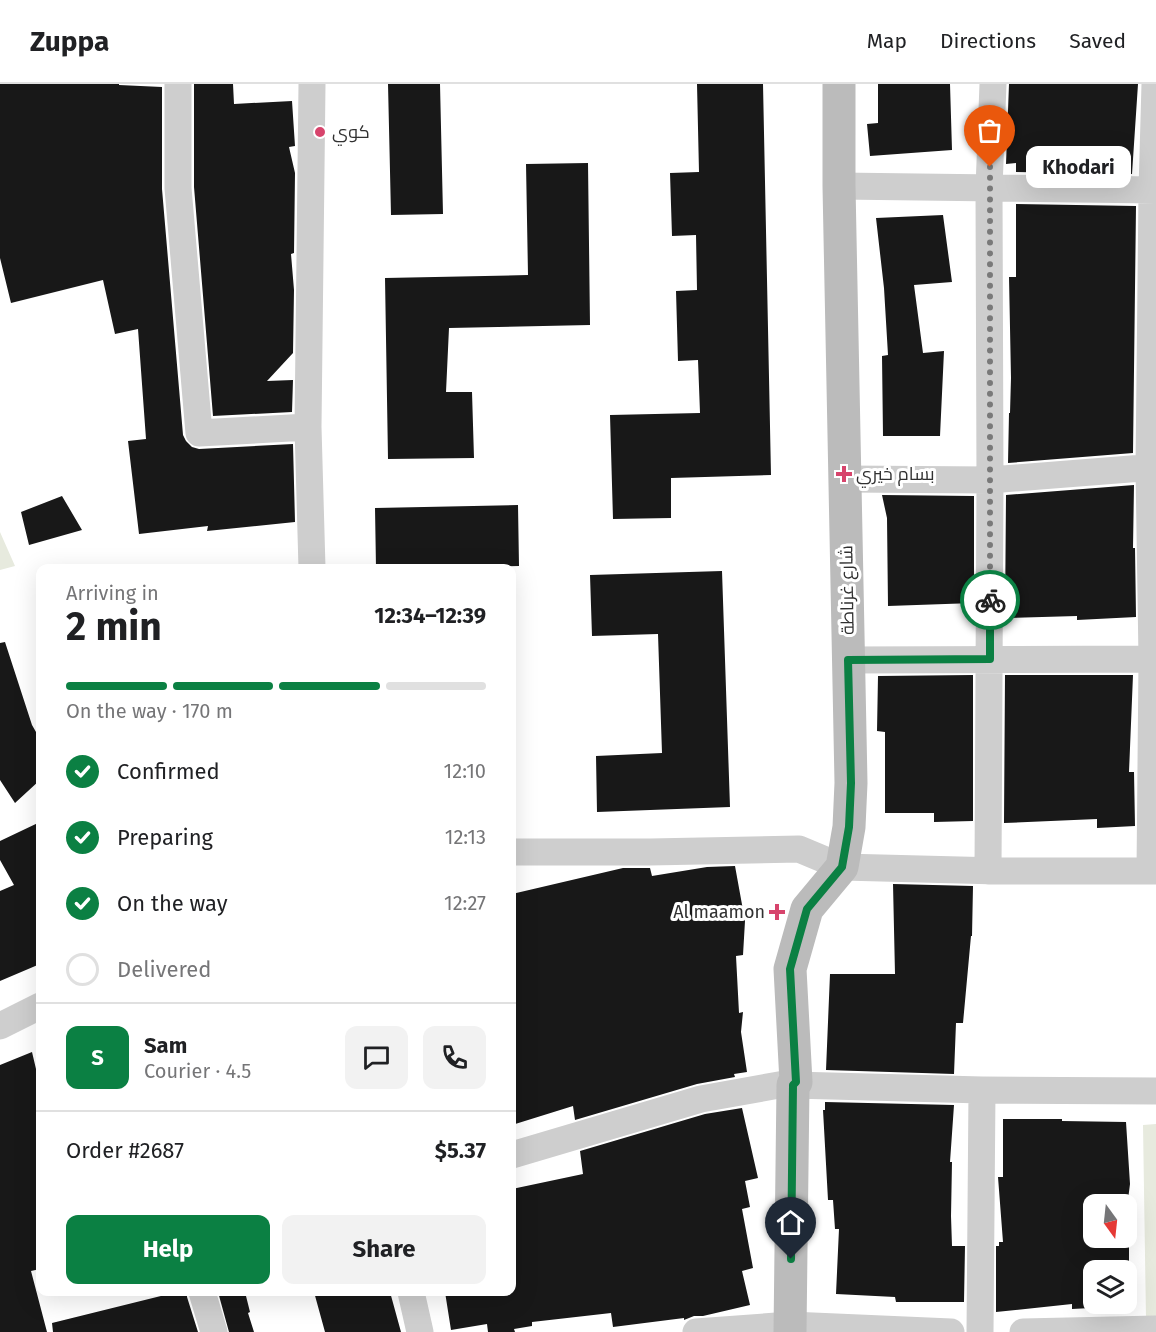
<!DOCTYPE html>
<html lang="en">
<head>
<meta charset="utf-8">
<style>
	body { margin:0; font-family:"Fira Sans",Cairo,sans-serif; background:#f2f2f2; color:#202124; height:100vh; display:flex; flex-direction:column; font-size:22px; white-space:nowrap }
	* { box-sizing:border-box; margin:0 }
	p { font-size:20px; color:#757577 }
	.icon { flex:none; width:33px; height:33px; fill:none; stroke:currentColor; stroke-width:2; stroke-linecap:round; stroke-linejoin:round }
	.map { position:relative; flex:1; overflow:hidden }
	.drawer { position:absolute; left:36px; top:480px; width:480px; height:732px; display:flex; flex-direction:column; background:#fff; border-radius:12px; box-shadow:0 6px 24px #0002 }
	.drawer>* { flex:none }
	.needle { width:39px; rotate:165deg }
	.fabs { position:absolute; left:1083px; top:1110px; display:grid; gap:12px }
	.fabs a { display:grid; place-items:center; width:54px; height:54px; border-radius:12px; background:#fff; box-shadow:0 6px 24px #0002; font-size:30px }
	.pin { position:absolute; display:grid; place-items:center; width:51px; height:51px; color:#fff; margin:-62px -26px; border-radius:50% 50% 50% 0; rotate:-45deg; box-shadow:0 0 6px #0007 }
	.pin .icon { rotate:45deg }
	.courier { position:absolute; display:grid; place-items:center; width:60px; height:60px; margin:-30px; border:4px solid #0b8043; border-radius:50%; background:#fff; color:#222; box-shadow:0 2px 8px #0007 }
	.bubble { position:absolute; height:42px; border-radius:12px; background:#fff; box-shadow:0 6px 24px #0002; font-size:20px; font-weight:700; line-height:42px; text-align:center }
	.headline em { font-style:normal; font-weight:700 }
	.headline div { display:flex; flex-direction:column-reverse }
	.headline { display:flex; align-items:center; justify-content:space-between; height:102px; padding:0 30px }
	h1 { font-size:39px; font-weight:700; line-height:45px }
	.bar { display:grid; grid-template-columns:repeat(4,1fr); gap:9px 6px; align-content:center; height:72px; padding:0 30px }
	.bar i { height:8px; border-radius:4px; background:#e0e0e0 }
	.bar .current { background:#0b8043 }
	.bar p { grid-column:span 4 }
	.line { display:flex; align-items:center; gap:15px; padding:0 30px; border-top:2px solid #e0e0e0 }
	.line div { flex:1 }
	.round { display:grid; place-items:center; flex:none; width:63px; height:63px; border-radius:12px; background:#f2f2f2 }
	ol { padding:0 30px; list-style:none }
	li { display:flex; align-items:center; gap:18px; height:66px }
	li p { margin-inline-start:auto }
	li .icon { padding:6px; border-radius:50%; background:#0b8043; color:#fff; stroke-width:4 }
	li:last-child { color:#757577 }
	li i { width:33px; height:33px; border:3px solid #e0e0e0; border-radius:50% }
	.action { display:flex; gap:12px; margin-top:auto; padding:12px 30px }
	.action a { flex:1; height:69px; border-radius:12px; background:#0b8043; color:#fff; font-size:24px; font-weight:700; line-height:69px; text-align:center }
	.action a+a { background:#f2f2f2; color:#202124 }
	header { display:flex; align-items:center; gap:36px; box-sizing:border-box; height:84px; padding:0 30px; background:#fff; border-bottom:2px solid #e0e0e0 }
	header strong { font-size:28px }
	nav { display:flex; gap:33px; margin-inline-start:auto; font-size:21px }
	.map>svg:first-child { display:block }
	.green { fill:#e7eade }
	.building { fill:#181818; fill-rule:evenodd }
	.lines { fill:none; stroke-linecap:round; stroke-linejoin:round }
	.street { stroke:#cecece; stroke-width:27 }
	.secondary { stroke:#bbb; stroke-width:33 }
	.done { stroke:#797979; stroke-width:6; stroke-dasharray:0 10.8 }
	.route { stroke:#0b8043; stroke-width:8 }
	.poi-dot { fill:#d7446c; stroke:#fff; stroke-width:2 }
	.labels { text-anchor:middle; stroke-width:6; stroke-linejoin:round; paint-order:stroke }
	.poi-label { font-size:18px; fill:#313131; stroke:#fff; text-anchor:start }
	.street-label { font-size:18px; fill:#313131; stroke:#fff }
</style>
</head>
<body>
<header>
<strong>Zuppa</strong>
<nav><a>Map</a><a>Directions</a><a>Saved</a></nav>
</header>
<div class="map">
<svg width="1156" height="1248" viewBox="0 0 1156 1248">
	<rect width="100%" height="100%" fill="#fff"/>
	<path class="green" d="M 0,448 L 15,482 L 0,486 Z
		M 1156,1040 L 1156,1235 L 1146,1235 L 1143,1041 Z"/>
	<path class="building" d="M 0,0 L 119,0 L 119,1 L 162,3 L 162,105 L 183,351 L 186,357 L 192,363 L 199,365 L 293,360 L 295,438 L 207,447 L 208,442 L 139,450 L 128,357 L 146,355 L 138,245 L 115,250 L 103,196 L 11,219 L 0,174 Z
		M 194,0 L 233,0 L 234,20 L 292,17 L 295,62 L 289,63 L 295,89 L 294,169 L 291,170 L 294,206 L 293,269 L 267,297 L 293,296 L 292,328 L 213,332 L 194,103 Z
		M 388,0 L 440,0 L 443,130 L 391,131 Z
		M 697,0 L 763,0 L 771,391 L 671,394 L 671,434 L 613,435 L 610,331 L 700,329 L 698,276 L 678,277 L 676,207 L 697,206 L 696,151 L 672,152 L 670,89 L 699,88 Z
		M 878,0 L 950,0 L 952,66 L 870,72 L 867,40 L 878,39 Z
		M 1009,0 L 1138,0 L 1132,90 L 1016,88 L 1016,79 L 1006,80 Z
		M 588,79 L 590,241 L 449,244 L 446,308 L 472,308 L 474,374 L 388,375 L 385,194 L 528,191 L 526,80 Z
		M 1016,120 L 1136,122 L 1133,369 L 1008,379 L 1009,329 L 1010,329 L 1011,294 L 1009,193 L 1016,193 Z
		M 943,131 L 952,198 L 914,201 L 923,269 L 944,267 L 940,352 L 883,352 L 882,272 L 888,271 L 884,204 L 876,134 Z
		M 1134,401 L 1133,464 L 1135,464 L 1136,533 L 1077,536 L 1077,532 L 1005,534 L 1006,411 Z
		M 882,411 L 974,412 L 974,519 L 888,522 L 887,434 Z
		M 62,412 L 82,446 L 29,461 L 21,428 Z
		M 518,421 L 519,482 L 441,483 L 441,484 L 376,484 L 375,424 Z
		M 722,487 L 730,723 L 597,728 L 596,672 L 662,669 L 658,550 L 592,552 L 590,491 Z
		M 5,558 L 32,641 L 40,655 L 40,696 L 15,719 L 0,696 L 0,559 Z
		M 973,591 L 973,737 L 934,738 L 934,729 L 885,729 L 885,648 L 877,647 L 878,592 Z
		M 1005,591 L 1133,591 L 1129,688 L 1134,688 L 1135,742 L 1097,744 L 1097,735 L 1004,739 Z
		M 40,738 L 40,880 L 0,897 L 0,807 L 14,801 L 0,776 L 0,757 Z
		M 735,782 L 745,837 L 743,871 L 736,872 L 739,929 L 743,928 L 741,948 L 747,988 L 734,990 L 735,993 L 697,1000 L 575,1036 L 573,1022 L 512,1041 L 512,810 L 623,784 L 650,784 L 652,792 L 707,783 Z
		M 893,800 L 973,802 L 972,852 L 971,852 L 963,939 L 956,939 L 954,990 L 826,986 L 830,890 L 895,890 Z
		M 32,968 L 40,1002 L 40,1185 L 31,1187 L 47,1248 L 0,1248 L 0,981 Z
		M 825,1018 L 954,1021 L 950,1078 L 952,1078 L 951,1132 L 952,1162 L 965,1162 L 964,1218 L 896,1218 L 895,1213 L 836,1210 L 839,1145 L 835,1145 L 833,1116 L 828,1116 L 823,1026 L 825,1026 Z
		M 742,1024 L 758,1094 L 745,1097 L 750,1123 L 742,1125 L 753,1184 L 742,1187 L 750,1221 L 703,1232 L 694,1232 L 684,1236 L 684,1234 L 613,1243 L 611,1229 L 532,1238 L 532,1242 L 514,1245 L 515,1248 L 488,1248 L 487,1240 L 451,1246 L 445,1208 L 512,1208 L 512,1105 L 583,1090 L 580,1067 L 705,1030 Z
		M 1003,1035 L 1062,1035 L 1062,1037 L 1126,1038 L 1130,1100 L 1126,1131 L 1126,1120 L 1094,1120 L 1094,1154 L 1126,1154 L 1129,1152 L 1129,1222 L 1072,1225 L 1072,1220 L 996,1228 L 996,1162 L 999,1162 L 999,1158 L 1003,1158 L 998,1093 L 1003,1093 ZM 1094,1186 L 1126,1186 L 1126,1220 L 1094,1220 Z
		M 177,1208 L 187,1208 L 187,1213 L 198,1248 L 53,1248 L 52,1239 Z
		M 218,1208 L 245,1208 L 250,1228 L 248,1229 L 254,1248 L 229,1248 Z
		M 314,1208 L 390,1208 L 401,1248 L 325,1248 Z"/>
	<g class="lines">
		<path class="street" d="M 178,0 L 178,104 L 199,349 L 308,343
			M 312,0 L 308,343 L 312,484
			M 839,102 L 1156,106
			M 845,395 L 990,396 L 1156,383
			M 848,576 L 1156,575
			M 512,768 L 650,768 L 799,765 L 842,783 L 999,787 L 1156,787
			M 988,787 L 990,396 L 989,104 L 993,0
			M 1150,787 L 1152,575 L 1149,384 L 1152,106 L 1155,0
			M 0,942 L 40,922
			M 793,1001 L 982,1006 L 1156,1007
			M 512,1071 L 701,1015 L 796,998
			M 202,1208 L 214,1248
			M 411,1208 L 420,1248
			M 696,1248 L 790,1241 L 951,1248
			M 980,1248 L 982,1006
			M 1023,1248 L 1156,1245"/>
		<path class="secondary" d="M 790,1248 L 793,1001 L 796,998 L 790,885 L 807,825 L 842,783 L 849,743 L 851,699 L 839,102 L 839,0"/>
	</g>
	<g class="lines">
		<path class="done" d="M 990,83 L 990,516"/>
		<path class="route" d="M 791,1175 L 793,1001 L 796,998 L 790,885 L 807,825 L 842,783 L 849,743 L 851,699 L 848,576 L 990,575 L 990,516"/>
	</g>
	<g class="poi-dot">
		<circle cx="320" cy="48" r="6"/>
		<path d="M841 381h6v6h6v6h-6v6h-6v-6h-6v-6h6z"/>
		<path d="M774 819h6v6h6v6h-6v6h-6v-6h-6v-6h6z"/>
	</g>
	<g class="labels">
		<g class="poi-label">
			<text x="332" y="54">كوي</text>
			<text x="856" y="396">بسام خيري</text>
			<text x="765" y="834" text-anchor="end">Al maamon</text>
		</g>
		<g class="street-label">
			<text transform="translate(847 506) rotate(-91)" y="6">شارع غرناطة</text>
		</g>
	</g>
</svg>
<div class="fabs">
<a><svg class="needle" viewBox="-14 -14 28 28"><path d="M0-13l5 13h-10z" fill="#e53935"/><path d="M0 13l5-13h-10z" fill="#757577"/></svg></a>
<a><svg class="icon" aria-label="layers" viewBox="0 0 24 24"><path d="M12 4l9 5-9 5-9-5zM3 14l9 5 9-5"/></svg></a>
</div>
<div class="pin" style="left:990px;top:83px;background:#ea580c"><svg class="icon" aria-label="bag" viewBox="0 0 24 24"><path d="M5 8h14l-1 12H6zM9 8a3 3 0 0 1 6 0"/></svg></div>
<div class="pin" style="left:791px;top:1175px;background:#1f2937"><svg class="icon" aria-label="home" viewBox="0 0 24 24"><path d="M3 11l9-7 9 7M6 9v11h12V9"/></svg></div>
<div class="courier" style="left:990px;top:516px"><svg class="icon" aria-label="bike" viewBox="0 0 24 24"><circle cx="6" cy="16" r="4"/><circle cx="18" cy="16" r="4"/><path d="M6 16l4-8h5l3 8M10 8l3 8H6M13 5h3"/></svg></div>
<div class="bubble" style="left:1026px;top:62px;width:105px">Khodari</div>
<section class="drawer">
<div class="headline"><div><h1>2 min</h1><p>Arriving in</p></div><em>12:34–12:39</em></div>
<div class="bar"><i class="current"></i><i class="current"></i><i class="current"></i><i></i><p>On the way · 170 m</p></div>
<ol>
<li><svg class="icon" aria-label="check" viewBox="0 0 24 24"><path d="M5 12l5 5 9-10"/></svg>Confirmed<p>12:10</p></li>
<li><svg class="icon" aria-label="check" viewBox="0 0 24 24"><path d="M5 12l5 5 9-10"/></svg>Preparing<p>12:13</p></li>
<li><svg class="icon" aria-label="check" viewBox="0 0 24 24"><path d="M5 12l5 5 9-10"/></svg>On the way<p>12:27</p></li>
<li><i></i>Delivered</li>
</ol>
<div class="line" style="height:108px"><b class="round" style="background:#0b8043;color:#fff">S</b><div><b>Sam</b><p>Courier · 4.5</p></div><a class="round"><svg class="icon" aria-label="chat" viewBox="0 0 24 24"><path d="M4 5h16v11H9l-5 4z"/></svg></a><a class="round"><svg class="icon" aria-label="phone" viewBox="0 0 24 24"><path d="M5 4h4l2 5-3 2q2 4 5 5l2-3 5 2v4C11 20 4 13 5 4z"/></svg></a></div>
<div class="line" style="height:78px"><div>Order #2687</div><b>$5.37</b></div>
<div class="action"><a>Help</a><a>Share</a></div>
</section>
</div>
</body>
</html>
